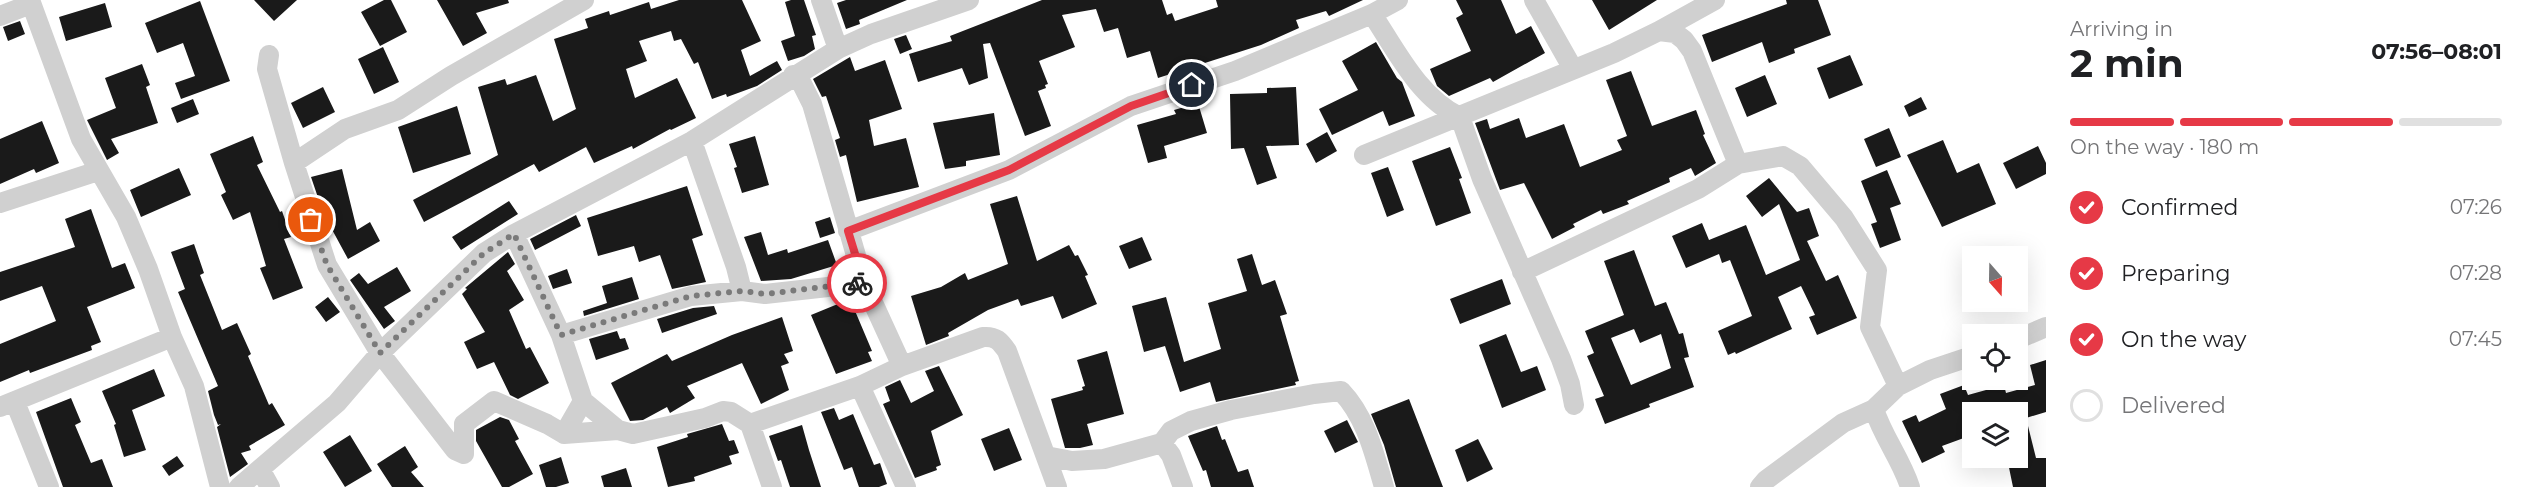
<!DOCTYPE html>
<html lang="en">
<head>
<meta charset="utf-8">
<style>
	body { margin:0; font-family:Montserrat,sans-serif; background:#f6f6f6; color:#202124; height:100vh; display:flex; flex-direction:column; font-size:22px; white-space:nowrap }
	* { box-sizing:border-box; margin:0 }
	p { font-size:20px; color:#757577 }
	.icon { flex:none; width:33px; height:33px; fill:none; stroke:currentColor; stroke-width:2; stroke-linecap:round; stroke-linejoin:round }
	.map { position:relative; flex:1; overflow:hidden }
	.sheet { display:flex; flex-direction:column; background:#fff; width:480px }
	.sheet>* { flex:none }
	.needle { width:39px; rotate:160deg }
	.fabs { position:absolute; left:1962px; top:246px; display:grid; gap:12px }
	.fabs a { display:grid; place-items:center; width:66px; height:66px; border-radius:0px; background:#fff; box-shadow:0 6px 24px #0002; font-size:30px }
	.pin { position:absolute; display:grid; place-items:center; width:51px; height:51px; color:#fff; margin:-26px; border:3px solid #fff; border-radius:50%; box-shadow:0 2px 6px #0007 }
	.courier { position:absolute; display:grid; place-items:center; width:60px; height:60px; margin:-30px; border:4px solid #e63946; border-radius:50%; background:#fff; color:#222; box-shadow:0 2px 8px #0007 }
	.summary em { font-style:normal; font-weight:700 }
	.summary div { display:flex; flex-direction:column-reverse }
	.summary { display:flex; align-items:center; justify-content:space-between; height:102px; padding:0 24px }
	h1 { font-size:39px; font-weight:700; line-height:45px }
	.bar { display:grid; grid-template-columns:repeat(4,1fr); gap:9px 6px; align-content:center; height:72px; padding:0 24px }
	.bar i { height:8px; border-radius:4px; background:#e0e0e0 }
	.bar .current { background:#e63946 }
	.bar p { grid-column:span 4 }
	ol { padding:0 24px; list-style:none }
	li { display:flex; align-items:center; gap:18px; height:66px }
	li p { margin-inline-start:auto }
	li .icon { padding:6px; border-radius:50%; background:#e63946; color:#fff; stroke-width:4 }
	li:last-child { color:#757577 }
	li i { width:33px; height:33px; border:3px solid #e0e0e0; border-radius:50% }
	main { display:flex; flex:1; min-height:0 }
	.map>svg:first-child { display:block }
	.building { fill:#1a1a1a; fill-rule:evenodd }
	.lines { fill:none; stroke-linecap:round; stroke-linejoin:round }
	.minor { stroke:#d0d0d0; stroke-width:20 }
	.done { stroke:#7a7a7a; stroke-width:6; stroke-dasharray:0 10.8 }
	.route { stroke:#e63946; stroke-width:8 }
</style>
</head>
<body>
<main>
<div class="map">
<svg width="2046" height="487" viewBox="0 0 2046 487">
	<rect width="100%" height="100%" fill="#fff"/>
	<path class="building" d="M 254,0 L 297,0 L 274,21 Z
		M 384,0 L 391,0 L 407,32 L 380,46 L 361,12 Z
		M 437,0 L 508,0 L 509,3 L 476,13 L 487,33 L 463,46 Z
		M 679,0 L 742,0 L 761,41 L 741,50 L 750,76 L 777,61 L 782,70 L 757,86 L 727,97 L 726,94 L 712,99 L 698,62 L 694,64 L 681,39 L 674,41 L 671,31 L 639,41 L 647,61 L 626,69 L 635,98 L 677,78 L 696,118 L 671,130 L 670,129 L 633,149 L 632,146 L 594,163 L 586,147 L 539,172 L 534,164 L 424,222 L 413,200 L 498,155 L 478,87 L 505,79 L 507,85 L 536,75 L 553,121 L 576,109 L 554,39 L 588,28 L 585,19 L 609,11 L 610,15 L 649,2 L 651,9 Z
		M 791,0 L 804,0 L 816,35 L 812,36 L 815,49 L 804,56 L 788,61 L 781,41 L 795,36 L 785,2 Z
		M 846,0 L 907,0 L 859,20 L 860,24 L 846,29 L 837,3 Z
		M 1042,0 L 1162,0 L 1167,15 L 1172,13 L 1175,21 L 1218,7 L 1216,0 L 1363,0 L 1329,16 L 1326,11 L 1296,20 L 1299,28 L 1261,45 L 1158,78 L 1150,51 L 1127,58 L 1118,28 L 1104,32 L 1096,9 L 1062,15 L 1075,47 L 1039,61 L 1048,84 L 1045,85 L 1046,88 L 1038,91 L 1051,126 L 1025,136 L 990,43 L 983,44 L 988,78 L 969,85 L 962,68 L 918,82 L 909,54 L 952,41 L 950,36 Z
		M 1456,0 L 1501,0 L 1516,34 L 1531,26 L 1545,53 L 1493,82 L 1490,78 L 1449,96 L 1437,86 L 1430,69 L 1471,51 L 1456,18 L 1463,14 Z
		M 1592,0 L 1657,0 L 1609,30 Z
		M 1786,0 L 1818,0 L 1831,35 L 1794,49 L 1795,53 L 1769,63 L 1762,42 L 1712,62 L 1702,35 L 1787,4 Z
		M 200,1 L 230,81 L 181,99 L 175,83 L 195,76 L 183,43 L 157,53 L 145,23 Z
		M 105,3 L 112,27 L 66,41 L 59,17 Z
		M 20,21 L 25,34 L 8,41 L 3,27 Z
		M 906,35 L 912,49 L 900,54 L 894,39 Z
		M 1376,42 L 1397,78 L 1402,82 L 1415,116 L 1389,126 L 1383,111 L 1332,135 L 1319,109 L 1358,90 L 1342,61 Z
		M 383,47 L 399,82 L 374,94 L 358,59 Z
		M 1850,55 L 1863,85 L 1829,99 L 1817,68 Z
		M 850,57 L 855,71 L 885,60 L 902,109 L 869,120 L 874,146 L 906,138 L 919,187 L 857,202 L 846,155 L 840,157 L 835,140 L 840,138 L 826,96 L 822,97 L 813,79 Z
		M 142,64 L 150,85 L 146,87 L 158,123 L 111,139 L 119,153 L 107,160 L 87,120 L 116,108 L 105,78 Z
		M 1631,71 L 1652,126 L 1696,110 L 1705,134 L 1703,135 L 1716,163 L 1695,176 L 1691,168 L 1669,178 L 1670,182 L 1627,201 L 1629,204 L 1603,214 L 1601,210 L 1573,224 L 1575,227 L 1552,239 L 1524,183 L 1500,190 L 1475,123 L 1487,119 L 1490,129 L 1519,118 L 1526,138 L 1564,124 L 1580,167 L 1622,150 L 1617,140 L 1627,136 L 1606,80 Z
		M 1765,75 L 1777,104 L 1747,117 L 1735,88 Z
		M 323,87 L 335,112 L 303,128 L 291,103 Z
		M 1296,87 L 1299,145 L 1266,146 L 1277,178 L 1257,185 L 1244,148 L 1231,149 L 1230,94 L 1267,93 L 1267,88 Z
		M 1921,97 L 1927,109 L 1909,117 L 1904,106 Z
		M 193,99 L 199,114 L 177,123 L 171,108 Z
		M 1198,103 L 1207,133 L 1164,146 L 1167,158 L 1148,163 L 1137,125 L 1176,114 L 1174,110 Z
		M 457,106 L 471,154 L 413,173 L 398,127 Z
		M 994,113 L 1000,155 L 966,161 L 966,166 L 945,169 L 933,123 Z
		M 42,121 L 59,163 L 36,173 L 34,169 L 0,184 L 0,139 Z
		M 1889,128 L 1901,157 L 1876,167 L 1864,139 Z
		M 1327,132 L 1337,151 L 1316,163 L 1306,144 Z
		M 253,136 L 263,162 L 257,165 L 280,212 L 282,211 L 291,237 L 284,239 L 303,288 L 273,300 L 260,268 L 266,266 L 250,212 L 233,220 L 221,195 L 226,192 L 210,154 Z
		M 755,136 L 769,185 L 742,193 L 734,168 L 737,167 L 729,144 Z
		M 1943,140 L 1957,173 L 1979,163 L 1996,204 L 1942,227 L 1907,155 Z
		M 2038,146 L 2046,163 L 2046,174 L 2016,189 L 2003,163 Z
		M 1450,147 L 1462,178 L 1459,179 L 1471,213 L 1436,226 L 1412,161 Z
		M 1388,167 L 1404,210 L 1387,217 L 1371,173 Z
		M 179,168 L 191,195 L 141,217 L 130,190 Z
		M 342,169 L 357,230 L 370,222 L 380,241 L 348,259 L 329,224 L 327,224 L 311,177 Z
		M 1887,170 L 1901,204 L 1890,208 L 1901,240 L 1880,248 L 1871,224 L 1877,222 L 1861,181 Z
		M 1769,178 L 1797,212 L 1809,208 L 1819,236 L 1807,241 L 1826,281 L 1838,275 L 1857,318 L 1817,335 L 1809,317 L 1815,315 L 1801,286 L 1778,297 L 1792,329 L 1736,354 L 1735,352 L 1728,355 L 1718,331 L 1752,316 L 1730,260 L 1722,263 L 1719,254 L 1686,268 L 1672,236 L 1702,223 L 1709,240 L 1746,225 L 1766,275 L 1800,260 L 1779,204 L 1762,217 L 1746,196 Z
		M 687,186 L 703,235 L 692,239 L 706,282 L 672,289 L 660,255 L 639,262 L 634,246 L 598,256 L 587,218 Z
		M 1017,196 L 1037,261 L 1069,245 L 1075,256 L 1078,255 L 1088,275 L 1085,276 L 1097,304 L 1062,319 L 1053,296 L 1021,306 L 1018,299 L 988,310 L 948,333 L 949,336 L 926,345 L 911,296 L 941,287 L 965,273 L 968,280 L 1008,264 L 990,204 Z
		M 509,201 L 518,214 L 461,250 L 452,237 Z
		M 91,209 L 112,268 L 125,263 L 135,288 L 87,307 L 101,342 L 91,346 L 92,350 L 30,373 L 29,370 L 0,382 L 0,344 L 56,321 L 42,286 L 0,301 L 0,272 L 75,247 L 65,219 Z
		M 576,215 L 581,226 L 535,250 L 530,239 Z
		M 830,217 L 835,233 L 820,238 L 815,222 Z
		M 761,232 L 768,255 L 787,249 L 788,253 L 828,240 L 837,265 L 791,279 L 761,281 L 744,237 Z
		M 1142,237 L 1152,260 L 1129,269 L 1119,246 Z
		M 194,244 L 204,273 L 200,275 L 222,330 L 237,323 L 251,354 L 248,356 L 269,405 L 272,403 L 285,425 L 249,446 L 251,450 L 241,453 L 248,464 L 230,477 L 217,427 L 221,424 L 218,425 L 214,415 L 208,391 L 218,386 L 178,292 L 185,289 L 171,252 Z
		M 1634,250 L 1655,306 L 1666,302 L 1679,334 L 1683,333 L 1689,357 L 1684,358 L 1694,387 L 1649,404 L 1650,407 L 1605,424 L 1595,399 L 1604,396 L 1587,356 L 1594,353 L 1585,331 L 1624,315 L 1604,261 ZM 1634,329 L 1640,343 L 1661,334 L 1671,368 L 1631,385 L 1611,338 Z
		M 508,252 L 515,264 L 507,271 L 524,300 L 509,310 L 526,349 L 530,347 L 549,383 L 518,399 L 510,395 L 494,362 L 477,369 L 464,342 L 485,332 L 462,294 L 467,289 L 465,288 Z
		M 1252,254 L 1262,285 L 1275,280 L 1287,314 L 1280,316 L 1299,381 L 1295,382 L 1296,385 L 1216,402 L 1210,382 L 1180,392 L 1165,346 L 1144,352 L 1132,306 L 1166,297 L 1184,362 L 1221,349 L 1208,303 L 1247,291 L 1237,259 Z
		M 397,267 L 411,291 L 384,307 L 395,321 L 384,329 L 350,280 L 359,273 L 368,284 Z
		M 567,269 L 572,283 L 553,289 L 548,276 Z
		M 632,277 L 639,299 L 584,316 L 583,311 L 607,303 L 602,286 Z
		M 1502,279 L 1511,304 L 1460,324 L 1450,299 Z
		M 328,297 L 340,312 L 326,322 L 315,307 Z
		M 850,299 L 872,351 L 868,352 L 872,361 L 836,374 L 811,315 Z
		M 714,306 L 717,314 L 662,333 L 657,319 L 693,308 Z
		M 782,317 L 793,351 L 784,354 L 789,363 L 781,366 L 789,390 L 761,404 L 742,363 L 687,386 L 695,398 L 670,413 L 667,407 L 643,420 L 630,421 L 611,383 L 667,354 L 672,361 L 732,335 Z
		M 617,331 L 620,339 L 625,338 L 629,349 L 596,360 L 589,339 Z
		M 1506,334 L 1521,372 L 1537,366 L 1546,390 L 1502,408 L 1479,345 Z
		M 1107,351 L 1124,414 L 1087,424 L 1093,445 L 1080,448 L 1065,448 L 1051,399 L 1083,390 L 1082,387 L 1085,386 L 1077,360 Z
		M 2046,360 L 2046,412 L 2026,418 L 2036,458 L 2046,458 L 2046,487 L 2013,487 L 2007,458 L 2018,458 L 2018,412 L 1972,412 L 1972,435 L 1942,446 L 1945,452 L 1922,463 L 1902,421 L 1916,415 L 1919,422 L 1946,409 L 1940,394 L 1964,385 L 1968,395 L 2004,385 L 2006,393 L 2035,385 L 2030,365 Z
		M 939,366 L 963,415 L 931,431 L 941,465 L 936,467 L 937,470 L 915,478 L 883,404 L 890,401 L 885,387 L 900,380 L 911,403 L 934,391 L 925,371 Z
		M 154,369 L 165,396 L 132,410 L 146,450 L 124,457 L 114,425 L 116,424 L 102,391 Z
		M 71,398 L 81,422 L 75,425 L 91,463 L 102,459 L 113,487 L 63,487 L 36,412 Z
		M 1409,399 L 1443,487 L 1396,487 L 1384,445 L 1371,414 Z
		M 834,408 L 839,420 L 853,414 L 874,465 L 880,463 L 887,484 L 879,487 L 859,487 L 852,467 L 844,470 L 821,412 Z
		M 500,417 L 509,420 L 519,439 L 515,441 L 533,474 L 509,487 L 502,487 L 476,441 L 476,430 Z
		M 1347,420 L 1358,442 L 1335,453 L 1324,431 Z
		M 722,424 L 729,441 L 734,440 L 739,453 L 729,456 L 732,464 L 694,477 L 695,481 L 668,487 L 657,447 L 688,437 L 687,434 Z
		M 802,425 L 809,450 L 821,487 L 790,487 L 781,460 L 778,461 L 769,436 Z
		M 1217,426 L 1222,440 L 1225,439 L 1238,472 L 1248,469 L 1254,487 L 1211,487 L 1206,470 L 1203,471 L 1188,436 Z
		M 1009,428 L 1022,460 L 994,471 L 981,439 Z
		M 350,435 L 372,471 L 345,487 L 323,452 Z
		M 1478,439 L 1493,469 L 1467,482 L 1455,450 Z
		M 405,446 L 418,467 L 411,472 L 424,487 L 392,487 L 377,464 Z
		M 177,456 L 184,466 L 169,476 L 162,466 Z
		M 561,457 L 569,483 L 556,487 L 546,487 L 539,465 Z
		M 626,468 L 632,487 L 604,487 L 601,476 Z"/>
	<g class="lines">
		<path class="minor" d="M 30,0 L 81,139 L 126,217 L 148,269 L 172,337 L 194,386 L 220,487
			M 821,0 L 838,49
			M 1534,0 L 1573,69
			M 1372,14 C 1396,50 1419,98 1460,117 L 1482,179 L 1561,359 L 1570,384 L 1574,405
			M 0,16 L 31,4
			M 1659,31 L 1715,0
			M 269,55 L 267,69 L 294,163 L 327,265 L 380,353 L 455,450 L 464,454 L 464,424 L 494,401 L 547,424 L 564,434 L 618,430
			M 793,75 L 802,84 L 812,104 L 864,283 L 902,366
			M 692,141 L 736,267 L 742,291 L 765,294 L 864,283
			M 1364,155 L 1614,53 L 1659,31 L 1675,33 L 1684,40 L 1692,51 L 1738,164
			M 294,163 L 345,129 L 398,110 L 451,76 L 584,0
			M 0,203 L 98,171
			M 848,231 L 1009,170 L 1131,106 L 1235,71 L 1372,14 L 1398,0
			M 514,234 L 561,335 L 583,401 L 564,434
			M 1522,272 L 1698,189 L 1738,164 L 1783,156 L 1800,166 L 1844,218 L 1877,270 L 1870,327 L 1898,386
			M 561,335 L 691,296 L 742,291
			M 2018,339 L 2046,327
			M 860,386 L 906,487
			M 583,401 L 618,430 L 633,434 L 705,418 L 723,411 L 731,412 L 750,424 L 860,386 L 902,366 L 983,337 C 996,336 1000,341 1007,351 L 1057,487
			M 15,402 L 49,487
			M 0,407 L 172,337
			M 1874,409 C 1883,437 1901,459 1910,487
			M 750,424 L 772,487
			M 1162,443 L 1171,455 L 1183,487
			M 1046,456 L 1072,461 L 1104,459 L 1162,443 L 1171,431 L 1191,421 L 1231,410 L 1314,394 L 1341,391 C 1366,417 1374,453 1384,487
			M 260,469 L 270,487
			M 239,487 L 337,403 L 380,353 L 484,253 L 514,234 L 692,141 L 838,49 L 871,34 L 969,0
			M 1760,487 L 1766,480 L 1843,423 L 1874,409 L 1898,386 L 1930,370 L 1972,356"/>
	</g>
	<g class="lines">
		<path class="done" d="M 311,220 L 327,265 L 380,353 L 484,253 L 514,234 L 561,335 L 691,296 L 742,291 L 765,294 L 857,283"/>
		<path class="route" d="M 857,283 L 864,283 L 848,231 L 1009,170 L 1131,106 L 1192,85"/>
	</g>
</svg>
<div class="fabs">
<a><svg class="needle" viewBox="-14 -14 28 28"><path d="M0-13l5 13h-10z" fill="#e53935"/><path d="M0 13l5-13h-10z" fill="#757577"/></svg></a>
<a><svg class="icon" aria-label="locate" viewBox="0 0 24 24"><circle cx="12" cy="12" r="6"/><path d="M12 2v4M12 18v4M2 12h4M18 12h4"/></svg></a>
<a><svg class="icon" aria-label="layers" viewBox="0 0 24 24"><path d="M12 4l9 5-9 5-9-5zM3 14l9 5 9-5"/></svg></a>
</div>
<div class="pin" style="left:311px;top:220px;background:#ea580c"><svg class="icon" aria-label="bag" viewBox="0 0 24 24"><path d="M5 8h14l-1 12H6zM9 8a3 3 0 0 1 6 0"/></svg></div>
<div class="pin" style="left:1192px;top:85px;background:#1f2937"><svg class="icon" aria-label="home" viewBox="0 0 24 24"><path d="M3 11l9-7 9 7M6 9v11h12V9"/></svg></div>
<div class="courier" style="left:857px;top:283px"><svg class="icon" aria-label="bike" viewBox="0 0 24 24"><circle cx="6" cy="16" r="4"/><circle cx="18" cy="16" r="4"/><path d="M6 16l4-8h5l3 8M10 8l3 8H6M13 5h3"/></svg></div>
</div>
<section class="sheet">
<div class="summary"><div><h1>2 min</h1><p>Arriving in</p></div><em>07:56–08:01</em></div>
<div class="bar"><i class="current"></i><i class="current"></i><i class="current"></i><i></i><p>On the way · 180 m</p></div>
<ol>
<li><svg class="icon" aria-label="check" viewBox="0 0 24 24"><path d="M5 12l5 5 9-10"/></svg>Confirmed<p>07:26</p></li>
<li><svg class="icon" aria-label="check" viewBox="0 0 24 24"><path d="M5 12l5 5 9-10"/></svg>Preparing<p>07:28</p></li>
<li><svg class="icon" aria-label="check" viewBox="0 0 24 24"><path d="M5 12l5 5 9-10"/></svg>On the way<p>07:45</p></li>
<li><i></i>Delivered</li>
</ol>
</section>
</main>
</body>
</html>
